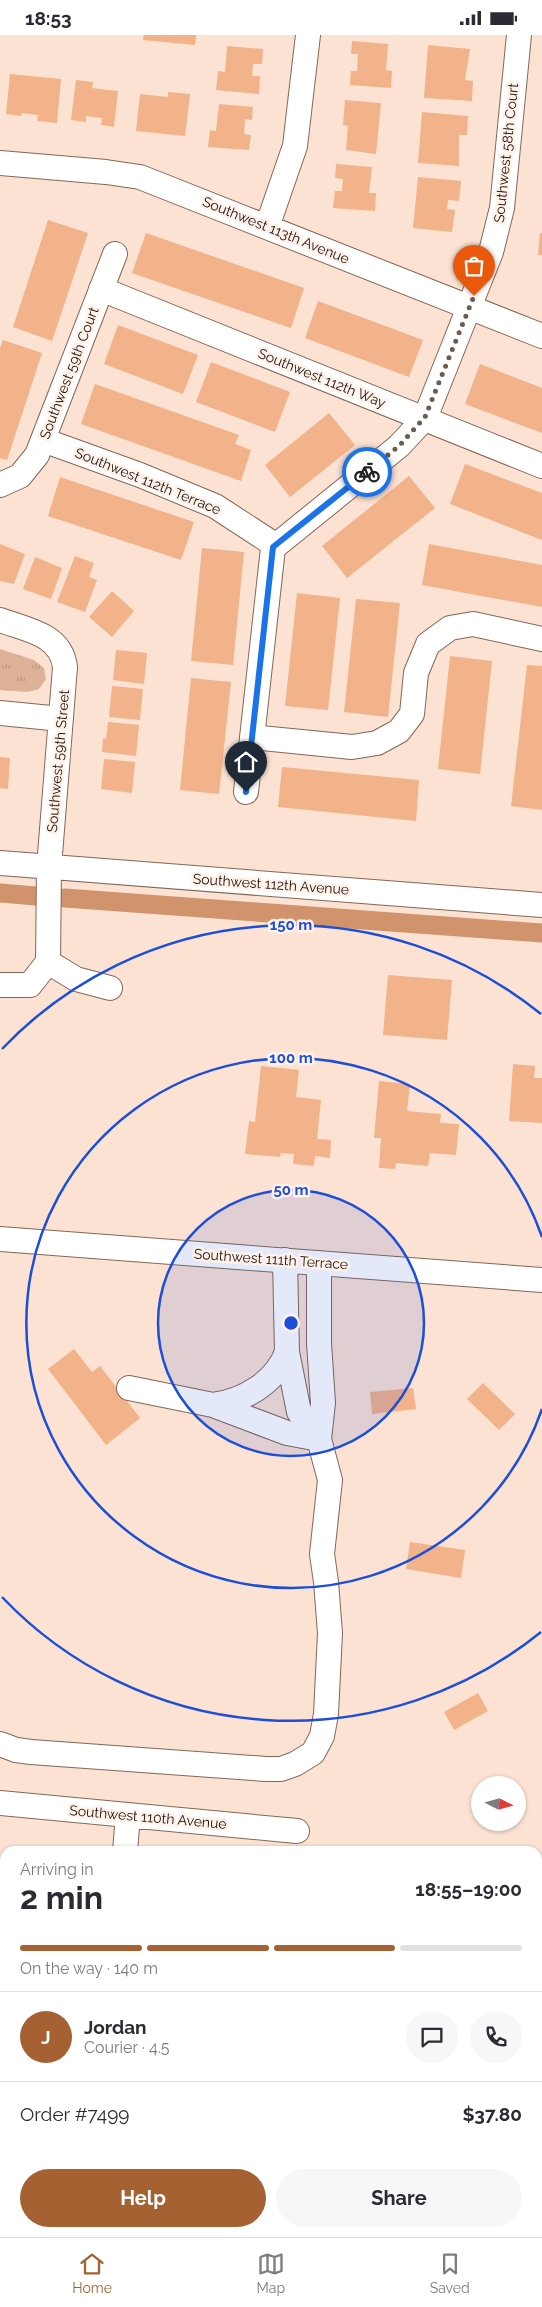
<!DOCTYPE html>
<html lang="en">
<head>
<meta charset="utf-8">
<style>
	body { margin:0; font-family:Raleway,sans-serif; background:#f7f7f7; color:#2b2b33; height:100vh; display:flex; flex-direction:column; font-size:19px; white-space:nowrap }
	* { box-sizing:border-box; margin:0 }
	p { font-size:16px; color:#7c7c81 }
	.icon { flex:none; width:28px; height:28px; fill:none; stroke:currentColor; stroke-width:2; stroke-linecap:round; stroke-linejoin:round }
	.map { position:relative; flex:1; overflow:hidden }
	.sheet { position:absolute; left:0px; top:1811px; width:542px; height:391px; display:flex; flex-direction:column; background:#fff; border-radius:15px 15px 0 0; box-shadow:0 1px 4px #0004 }
	.sheet>* { flex:none }
	.needle { width:32px; rotate:96deg }
	.fabs { position:absolute; left:471px; top:1741px; display:grid; gap:10px }
	.fabs a { display:grid; place-items:center; width:55px; height:55px; border-radius:50%; background:#fff; box-shadow:0 1px 4px #0004; font-size:25px }
	.pin { position:absolute; display:grid; place-items:center; width:42px; height:42px; color:#fff; margin:-51px -21px; border-radius:50% 50% 50% 0; rotate:-45deg; box-shadow:0 0 5px #0007 }
	.pin .icon { rotate:45deg }
	.courier { position:absolute; display:grid; place-items:center; width:50px; height:50px; margin:-25px; border:4px solid #1a73e8; border-radius:50%; background:#fff; color:#222; box-shadow:0 1px 6px #0007 }
	.head em { font-style:normal; font-weight:700 }
	.head div { display:flex; flex-direction:column-reverse }
	.head { display:flex; align-items:center; justify-content:space-between; height:85px; padding:0 20px }
	h1 { font-size:32px; font-weight:700; line-height:38px }
	.bar { display:grid; grid-template-columns:repeat(4,1fr); gap:8px 5px; align-content:center; height:60px; padding:0 20px }
	.bar i { height:6px; border-radius:4px; background:#e1e1e2 }
	.bar .selected { background:#a56132 }
	.bar p { grid-column:span 4 }
	.line { display:flex; align-items:center; gap:12px; padding:0 20px; border-top:1px solid #e1e1e2 }
	.line div { flex:1 }
	.round { display:grid; place-items:center; flex:none; width:52px; height:52px; border-radius:26px; background:#f7f7f7 }
	.button { display:flex; gap:10px; margin-top:auto; padding:10px 20px }
	.button a { flex:1; height:58px; border-radius:30px; background:#a56132; color:#fff; font-size:20px; font-weight:700; line-height:58px; text-align:center }
	.button a+a { background:#f7f7f7; color:#2b2b33 }
	.status { display:flex; justify-content:space-between; align-items:center; height:35px; padding:0 25px; background:#fff; direction:ltr }
	.status svg { height:14px; fill:currentColor }
	.dock { display:flex; justify-content:space-around; align-items:center; height:70px; border-top:1px solid #e1e1e2; background:#fff; font-size:14px; color:#7c7c81 }
	.dock a { display:grid; justify-items:center; gap:2px }
	.dock .selected { color:#a56132 }
	.map>svg:first-child { display:block }
	.park { fill:url(#park-tufts) }
	.lines { fill:none; stroke-linecap:round; stroke-linejoin:round }
	.canal { stroke:#d0936b; stroke-width:19 }
	.building { fill:#f2b28a }
	.minor-casing { stroke:#836756; stroke-width:26 }
	.minor { stroke:#fff; stroke-width:24 }
	.done { stroke:#6b5b51; stroke-width:5; stroke-dasharray:0 9 }
	.route { stroke:#1a73e8; stroke-width:6 }
	.ring { fill:none; stroke:#1d4ed8; stroke-width:2.5 }
	.labels { text-anchor:middle; stroke-width:5; stroke-linejoin:round; paint-order:stroke }
	.street-label { font-size:14px; fill:#1d130c; stroke:#fff2ea }
	.centre { fill:#1d4ed8; stroke:#fff2ea; stroke-width:2.5 }
	.ring-label { font-size:15px; text-anchor:middle; font-weight:bold; fill:#1d4ed8; stroke:#fff2ea; stroke-width:5; stroke-linejoin:round; paint-order:stroke }
</style>
</head>
<body>
<div class="status"><b>18:53</b><svg viewBox="0 0 49 12"><path d="M0 12V9h3v3zM5 12V6h3v6zM10 12V3h3v9zM15 12V0h3v12zM26 1h20v11H26zM47 4h2v5h-2z"/></svg></div>
<div class="map">
<svg width="542" height="2202" viewBox="0 0 542 2202">
	<defs>
		<pattern id="park-tufts" width="24" height="20" patternUnits="userSpaceOnUse" patternTransform="scale(1.25)"><rect width="24" height="20" fill="#ddb298"/><path d="M3 7l-1-3M5 7V3M7 7l1-3M15 17l-1-3M17 17v-4M19 17l1-3" fill="none" stroke="#bd9882"/></pattern>
	</defs>
	<rect width="100%" height="100%" fill="#fbe2d2"/>
	<path class="park" d="M 0,614 L 34,625 L 44,633 L 46,644 L 39,654 L 27,657 L 0,655 Z"/>
	<g class="lines">
		<path class="canal" d="M 0,858 L 36,861
			M 65,863 L 542,898"/>
	</g>
	<path class="building" d="M 144,0 L 196,0 L 195,10 L 143,5 Z
		M 352,6 L 388,9 L 386,35 L 392,36 L 391,53 L 350,50 L 351,36 L 357,36 L 358,19 L 351,19 Z
		M 428,10 L 470,14 L 465,45 L 473,46 L 472,66 L 424,63 Z
		M 227,11 L 263,14 L 262,29 L 253,29 L 252,41 L 260,41 L 259,59 L 216,55 L 218,36 L 225,37 Z
		M 10,39 L 61,44 L 57,88 L 37,86 L 38,80 L 22,78 L 21,81 L 6,79 Z
		M 76,45 L 93,47 L 92,53 L 118,56 L 114,92 L 101,90 L 102,83 L 86,81 L 86,87 L 71,85 Z
		M 168,57 L 190,59 L 185,101 L 136,96 L 140,59 L 168,62 Z
		M 345,65 L 381,68 L 376,119 L 346,115 L 348,91 L 343,90 Z
		M 219,69 L 253,72 L 252,85 L 245,84 L 244,99 L 251,100 L 249,115 L 208,112 L 210,95 L 216,96 Z
		M 422,77 L 468,81 L 467,100 L 459,100 L 459,131 L 418,128 Z
		M 336,129 L 372,132 L 369,158 L 376,158 L 375,176 L 333,173 L 335,156 L 342,156 L 343,144 L 335,143 Z
		M 418,142 L 461,146 L 459,166 L 448,165 L 447,174 L 455,175 L 452,197 L 413,193 Z
		M 48,185 L 88,198 L 52,306 L 13,292 Z
		M 146,198 L 304,253 L 291,293 L 132,238 Z
		M 540,198 L 542,198 L 542,220 L 538,220 Z
		M 318,266 L 423,305 L 409,342 L 305,303 Z
		M 118,290 L 198,320 L 183,359 L 104,329 Z
		M 3,305 L 42,318 L 7,425 L 0,423 L 0,313 Z
		M 211,327 L 290,357 L 275,397 L 196,367 Z
		M 480,329 L 542,353 L 542,398 L 465,369 Z
		M 95,349 L 239,400 L 235,409 L 251,415 L 241,446 L 81,389 Z
		M 329,378 L 355,410 L 290,462 L 265,430 Z
		M 465,429 L 542,458 L 542,505 L 450,469 Z
		M 409,441 L 435,473 L 347,543 L 322,511 Z
		M 60,442 L 194,487 L 181,525 L 48,481 Z
		M 0,509 L 25,519 L 14,549 L 0,546 Z
		M 429,509 L 542,530 L 542,572 L 422,550 Z
		M 202,513 L 244,517 L 233,630 L 191,626 Z
		M 75,521 L 94,528 L 89,542 L 97,545 L 85,577 L 57,567 Z
		M 35,522 L 62,533 L 51,564 L 23,554 Z
		M 112,556 L 134,576 L 112,602 L 89,582 Z
		M 297,558 L 340,563 L 328,675 L 285,671 Z
		M 356,564 L 400,568 L 388,682 L 344,677 Z
		M 116,615 L 147,618 L 144,649 L 113,645 Z
		M 450,621 L 492,626 L 480,739 L 438,734 Z
		M 527,630 L 542,631 L 542,775 L 511,771 Z
		M 191,643 L 231,647 L 219,759 L 180,755 Z
		M 112,651 L 143,654 L 140,685 L 109,682 Z
		M 108,687 L 139,690 L 136,721 L 102,717 L 103,703 L 106,704 Z
		M 0,722 L 10,723 L 8,754 L 0,753 Z
		M 104,724 L 135,727 L 132,758 L 101,754 Z
		M 282,732 L 419,745 L 416,786 L 278,772 Z
		M 388,940 L 452,945 L 447,1005 L 383,1000 Z
		M 513,1029 L 535,1031 L 534,1043 L 542,1043 L 542,1088 L 509,1086 Z
		M 261,1031 L 299,1035 L 296,1062 L 321,1065 L 317,1104 L 331,1105 L 330,1123 L 315,1121 L 314,1131 L 293,1129 L 294,1119 L 281,1118 L 280,1122 L 245,1119 L 249,1086 L 255,1087 Z
		M 379,1046 L 410,1049 L 407,1076 L 441,1079 L 440,1088 L 459,1089 L 456,1120 L 430,1118 L 428,1131 L 396,1128 L 395,1134 L 379,1133 L 381,1103 L 374,1103 Z
		M 74,1314 L 92,1337 L 100,1331 L 140,1383 L 106,1410 L 48,1334 Z
		M 483,1348 L 515,1379 L 499,1395 L 467,1364 Z
		M 413,1353 L 416,1374 L 372,1379 L 370,1357 Z
		M 410,1507 L 465,1515 L 461,1543 L 406,1534 Z
		M 478,1658 L 488,1676 L 454,1695 L 444,1677 Z
		M 0,1838 L 5,1838 L 5,1888 L 0,1888 Z"/>
	<g class="lines">
		<defs>
			<path id="minor" d="M 0,128 L 106,137 L 140,142 L 542,301
				M 267,192 L 295,111 L 308,0
				M 101,254 L 542,431
				M 43,405 L 140,440 L 215,471 L 275,510
				M 0,450 L 20,441 L 37,420 L 115,219
				M 0,585 C 27,595 61,599 65,632 L 49,832 L 48,927 L 30,950 L 0,950
				M 0,678 L 61,684
				M 252,702 L 352,712 L 377,708 L 399,696 L 412,679 L 416,638 L 428,609 L 450,593 L 473,589 L 542,604
				M 246,757 L 273,513 L 399,411 L 425,383 L 491,217 L 502,173 L 519,0
				M 0,828 L 542,870
				M 48,927 L 76,944 L 110,953
				M 0,1204 L 542,1245
				M 285,1225 L 287,1317 L 299,1377 L 319,1404
				M 129,1353 L 213,1370 L 287,1398 L 319,1404
				M 213,1370 C 244,1366 276,1347 287,1317
				M 0,1709 L 16,1715 L 31,1717 L 266,1734 L 281,1734 L 295,1729 L 313,1718 L 322,1701 L 326,1679 L 330,1598 L 326,1547 L 322,1519 L 330,1445 L 319,1404 L 323,1368 L 319,1308 L 319,1228
				M 0,1768 L 297,1796
				M 125,1816 L 128,1780"/>
		</defs>
		<use href="#minor" class="minor-casing"/>
		<use href="#minor" class="minor"/>
	</g>
	<g class="lines">
		<path class="done" d="M 367,437 L 399,411 L 425,382 L 474,261"/>
		<path class="route" d="M 246,757 L 273,512 L 367,437"/>
	</g>
	<circle cx="291" cy="1288" r="133" fill="#1d4ed8" fill-opacity=".12"/>
	<g class="ring">
		<circle cx="291" cy="1288" r="133"/>
		<path d="M542 1374A265 265 0 1 1 542 1202"/>
		<path d="M541 1597A398 398 0 0 1 2 1562M2 1014A398 398 0 0 1 541 979"/>
	</g>
	<g class="labels">
		<g class="street-label">
			<text transform="translate(506 118) rotate(-84)" y="5">Southwest 58th Court</text>
			<text transform="translate(276 195) rotate(22)" y="5">Southwest 113th Avenue</text>
			<text transform="translate(69 338) rotate(-69)" y="5">Southwest 59th Court</text>
			<text transform="translate(322 343) rotate(22)" y="5">Southwest 112th Way</text>
			<text transform="translate(148 446) rotate(22)" y="5">Southwest 112th Terrace</text>
			<text transform="translate(58 726) rotate(-85)" y="5">Southwest 59th Street</text>
			<text transform="translate(271 849) rotate(4)" y="5">Southwest 112th Avenue</text>
			<text transform="translate(271 1224) rotate(4)" y="5">Southwest 111th Terrace</text>
			<text transform="translate(148 1782) rotate(5)" y="5">Southwest 110th Avenue</text>
		</g>
	</g>
	<circle cx="291" cy="1288" r="8" class="centre"/>
	<g class="ring-label">
		<text x="291" y="895">150 m</text>
		<text x="291" y="1028">100 m</text>
		<text x="291" y="1160">50 m</text>
	</g>
</svg>
<div class="fabs">
<a><svg class="needle" viewBox="-14 -14 28 28"><path d="M0-13l5 13h-10z" fill="#e53935"/><path d="M0 13l5-13h-10z" fill="#7c7c81"/></svg></a>
</div>
<div class="pin" style="left:474px;top:261px;background:#ea580c"><svg class="icon" aria-label="bag" viewBox="0 0 24 24"><path d="M5 8h14l-1 12H6zM9 8a3 3 0 0 1 6 0"/></svg></div>
<div class="pin" style="left:246px;top:757px;background:#1f2937"><svg class="icon" aria-label="home" viewBox="0 0 24 24"><path d="M3 11l9-7 9 7M6 9v11h12V9"/></svg></div>
<div class="courier" style="left:367px;top:437px"><svg class="icon" aria-label="bike" viewBox="0 0 24 24"><circle cx="6" cy="16" r="4"/><circle cx="18" cy="16" r="4"/><path d="M6 16l4-8h5l3 8M10 8l3 8H6M13 5h3"/></svg></div>
<section class="sheet">
<div class="head"><div><h1>2 min</h1><p>Arriving in</p></div><em>18:55–19:00</em></div>
<div class="bar"><i class="selected"></i><i class="selected"></i><i class="selected"></i><i></i><p>On the way · 140 m</p></div>
<div class="line" style="height:90px"><b class="round" style="background:#a56132;color:#fff">J</b><div><b>Jordan</b><p>Courier · 4.5</p></div><a class="round"><svg class="icon" aria-label="chat" viewBox="0 0 24 24"><path d="M4 5h16v11H9l-5 4z"/></svg></a><a class="round"><svg class="icon" aria-label="phone" viewBox="0 0 24 24"><path d="M5 4h4l2 5-3 2q2 4 5 5l2-3 5 2v4C11 20 4 13 5 4z"/></svg></a></div>
<div class="line" style="height:65px"><div>Order #7499</div><b>$37.80</b></div>
<div class="button"><a>Help</a><a>Share</a></div>
</section>
</div>
<nav class="dock">
<a class="selected"><svg class="icon" aria-label="home" viewBox="0 0 24 24"><path d="M3 11l9-7 9 7M6 9v11h12V9"/></svg>Home</a>
<a><svg class="icon" aria-label="map" viewBox="0 0 24 24"><path d="M3 6l6-2 6 2 6-2v14l-6 2-6-2-6 2zM9 4v14M15 6v14"/></svg>Map</a>
<a><svg class="icon" aria-label="saved" viewBox="0 0 24 24"><path d="M7 4h10v16l-5-4-5 4z"/></svg>Saved</a>
</nav>
</body>
</html>
